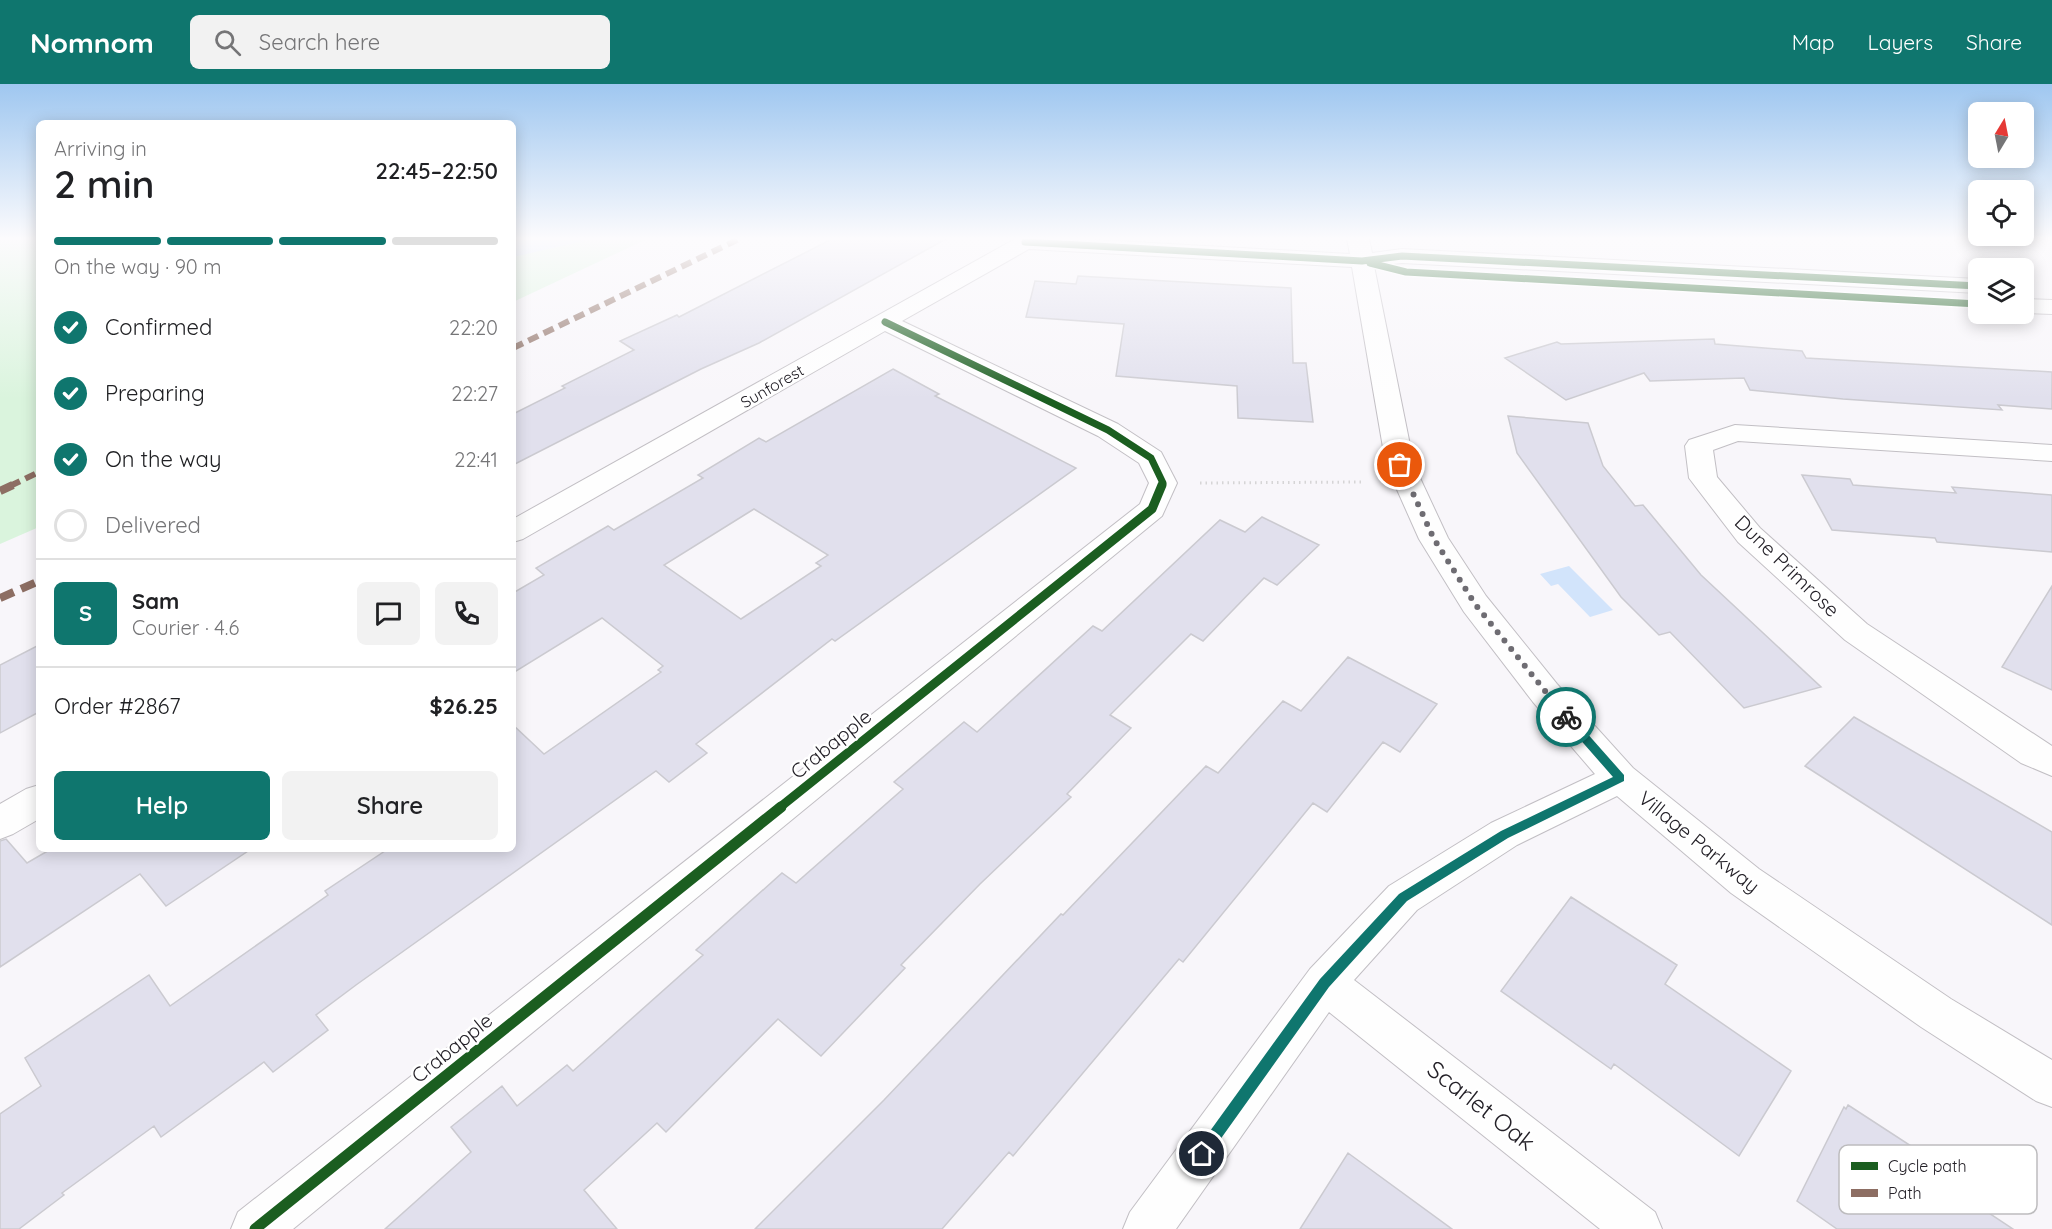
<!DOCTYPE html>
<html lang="en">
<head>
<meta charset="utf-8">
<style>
	body { margin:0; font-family:Quicksand,sans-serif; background:#f2f2f2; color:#202124; height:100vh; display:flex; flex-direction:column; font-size:22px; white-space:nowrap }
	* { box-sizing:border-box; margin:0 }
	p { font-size:20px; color:#757577 }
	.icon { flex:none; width:33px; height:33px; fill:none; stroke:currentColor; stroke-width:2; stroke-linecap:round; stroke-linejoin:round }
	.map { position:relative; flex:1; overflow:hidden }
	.drawer { position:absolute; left:36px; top:36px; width:480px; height:732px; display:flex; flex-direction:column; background:#fff; border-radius:9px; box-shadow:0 3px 15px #0003 }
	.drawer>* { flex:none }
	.needle { width:39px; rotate:10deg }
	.buttons { position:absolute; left:1968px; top:18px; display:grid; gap:12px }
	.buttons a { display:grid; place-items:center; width:66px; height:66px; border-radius:9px; background:#fff; box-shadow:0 3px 15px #0003; font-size:30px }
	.pin { position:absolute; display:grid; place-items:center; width:51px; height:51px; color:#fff; margin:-26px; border:3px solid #fff; border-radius:50%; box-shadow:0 2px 6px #0007 }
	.courier { position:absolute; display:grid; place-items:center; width:60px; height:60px; margin:-30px; border:4px solid #0f766e; border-radius:50%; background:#fff; color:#222; box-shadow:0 2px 8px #0007 }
	.overview em { font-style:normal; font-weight:600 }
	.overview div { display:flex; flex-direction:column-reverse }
	.overview { display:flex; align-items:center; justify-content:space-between; height:102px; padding:0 18px }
	h1 { font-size:39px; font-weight:600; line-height:45px }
	.bar { display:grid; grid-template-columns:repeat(4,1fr); gap:9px 6px; align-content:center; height:72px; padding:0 18px }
	.bar i { height:8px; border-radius:4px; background:#e0e0e0 }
	.bar .current { background:#0f766e }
	.bar p { grid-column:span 4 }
	.line { display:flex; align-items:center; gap:15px; padding:0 18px; border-top:2px solid #e0e0e0 }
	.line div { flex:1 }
	.round { display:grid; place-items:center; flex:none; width:63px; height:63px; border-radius:9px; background:#f2f2f2 }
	ol { padding:0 18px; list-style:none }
	li { display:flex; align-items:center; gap:18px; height:66px }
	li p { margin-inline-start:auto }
	li .icon { padding:6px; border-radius:50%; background:#0f766e; color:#fff; stroke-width:4 }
	li:last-child { color:#757577 }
	li i { width:33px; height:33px; border:3px solid #e0e0e0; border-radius:50% }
	.action { display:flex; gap:12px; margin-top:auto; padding:12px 18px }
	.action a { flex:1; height:69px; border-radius:9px; background:#0f766e; color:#fff; font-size:24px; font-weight:600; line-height:69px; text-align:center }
	.action a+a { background:#f2f2f2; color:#202124 }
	header { display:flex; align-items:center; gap:36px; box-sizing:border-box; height:84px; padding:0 30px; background:#0f766e; color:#fff }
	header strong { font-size:28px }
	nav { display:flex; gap:33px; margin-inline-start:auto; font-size:21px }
	.search { width:420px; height:54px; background:#f2f2f2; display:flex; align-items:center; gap:15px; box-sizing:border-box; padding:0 21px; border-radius:9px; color:#757577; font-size:22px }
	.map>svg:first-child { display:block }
	.green { fill:#daf4dd }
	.water { fill:#d2e4fb }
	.building { fill:#e1e0ed; stroke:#cbcad0; stroke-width:1.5; fill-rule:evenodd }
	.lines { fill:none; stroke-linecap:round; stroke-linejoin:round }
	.street-casing { stroke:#c2bfc4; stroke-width:2 }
	.path { stroke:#d6d5d6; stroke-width:3; stroke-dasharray:1.5 4; stroke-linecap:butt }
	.street { fill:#fefefe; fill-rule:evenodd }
	.quiet-far1 { stroke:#8d6e63; stroke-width:6; stroke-dasharray:11 6; stroke-linecap:butt }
	.quiet { stroke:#8d6e63; stroke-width:8; stroke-dasharray:15 8; stroke-linecap:butt }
	.cycleway-far2-casing { stroke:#fff; stroke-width:10 }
	.cycleway-far1-casing { stroke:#fff; stroke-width:13 }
	.cycleway-casing { stroke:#fff; stroke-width:15 }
	.cycleway-far2 { stroke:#1b5e20; stroke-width:7 }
	.cycleway-far1 { stroke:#1b5e20; stroke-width:9 }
	.cycleway { stroke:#1b5e20; stroke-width:11 }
	.route { fill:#0f766e }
	.done { stroke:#6e6c72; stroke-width:6; stroke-dasharray:0 10.8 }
	.labels { text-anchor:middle; stroke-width:5; stroke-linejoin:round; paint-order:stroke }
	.far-street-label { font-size:16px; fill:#242128; stroke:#fff }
	.street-label { font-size:20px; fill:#242128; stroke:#fff }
	.near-street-label { font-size:24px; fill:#242128; stroke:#fff }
	.key { fill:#fff; stroke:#bdbcbe; stroke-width:1.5 }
	.key-label { font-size:16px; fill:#242128 }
</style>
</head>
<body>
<header>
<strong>Nomnom</strong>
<div class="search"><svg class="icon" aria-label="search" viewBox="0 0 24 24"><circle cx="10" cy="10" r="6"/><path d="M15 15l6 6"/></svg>Search here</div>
<nav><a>Map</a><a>Layers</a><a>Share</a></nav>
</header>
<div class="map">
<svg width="2052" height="1145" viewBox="0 0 2052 1145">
	<rect width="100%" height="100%" fill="#f8f6fa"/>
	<path class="green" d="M 0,155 L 39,155 L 39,443 L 0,460 Z
		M 513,155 L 647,155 L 513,218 Z"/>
	<path class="water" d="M 513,155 L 593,155 L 513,173 Z
		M 1569,482 L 1613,526 L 1590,533 L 1558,500 L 1551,502 L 1540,490 Z"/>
	<path class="building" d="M 832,155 L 946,155 L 759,259 L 701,285 L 513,381 L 513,330 L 565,304 L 562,302 L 634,266 L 620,257 L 677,231 L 679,233 Z
		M 1078,192 L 1291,204 L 1293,279 L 1306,279 L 1313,338 L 1238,334 L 1237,302 L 1116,292 L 1124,240 L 1026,233 L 1035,197 L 1076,200 Z
		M 1714,255 L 1715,260 L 1802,267 L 1806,274 L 2052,288 L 2052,325 L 1998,321 L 2002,326 L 1843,315 L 1750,306 L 1744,294 L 1650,297 L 1644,289 L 1566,316 L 1505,274 L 1557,258 L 1561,260 Z
		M 893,285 L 939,310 L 935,312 L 1076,384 L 835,557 L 832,555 L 696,660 L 707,669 L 669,698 L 656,687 L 356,901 L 316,931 L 328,946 L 273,988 L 264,978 L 161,1053 L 154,1042 L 62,1109 L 64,1111 L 19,1145 L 0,1145 L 0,1030 L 41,1002 L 25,974 L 149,891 L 170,922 L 328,811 L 325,807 L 388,765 L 513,765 L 513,641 L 544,670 L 661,588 L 658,586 L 663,582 L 602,534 L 513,589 L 513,509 L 544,491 L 536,484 L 608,442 L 614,446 L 703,394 L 698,391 L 759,354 L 766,358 ZM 754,425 L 828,471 L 816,479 L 821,482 L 741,535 L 664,481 Z
		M 1508,332 L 1588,339 L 1603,382 L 1635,422 L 1643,421 L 1701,491 L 1821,603 L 1744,624 L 1670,548 L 1659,551 L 1621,513 L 1517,369 Z
		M 1802,391 L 1850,395 L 1853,401 L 1956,409 L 1952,403 L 2052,411 L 2052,468 L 1937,458 L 1935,454 L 1832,446 Z
		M 1262,433 L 1319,461 L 1277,501 L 1264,494 L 1203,557 L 1191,550 L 1110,631 L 1131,644 L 1067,710 L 1071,713 L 980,800 L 901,881 L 905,884 L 821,972 L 778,935 L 666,1048 L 657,1039 L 584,1106 L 617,1145 L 385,1145 L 471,1068 L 451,1043 L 502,1002 L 517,1022 L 567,981 L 573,987 L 703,871 L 696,866 L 782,789 L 796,799 L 903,705 L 894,698 L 964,638 L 977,648 L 1093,542 L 1102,547 L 1220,436 L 1245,448 Z
		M 2052,502 L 2052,606 L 2002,583 Z
		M 39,561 L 39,628 L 0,649 L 0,581 Z
		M 1348,573 L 1437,620 L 1400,668 L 1383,658 L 1327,728 L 1313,719 L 1183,878 L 1179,875 L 1013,1072 L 1009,1068 L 942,1145 L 755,1145 L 884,1016 L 1061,830 L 1063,831 L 1206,682 L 1218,689 L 1283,617 L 1301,627 Z
		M 1854,633 L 2052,748 L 2052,841 L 1805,682 Z
		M 6,755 L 27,779 L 51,765 L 251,765 L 166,822 L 140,790 L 0,883 L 0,757 Z
		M 1571,813 L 1677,881 L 1665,900 L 1791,987 L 1739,1072 L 1614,980 L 1611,985 L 1501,907 Z
		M 1848,1021 L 1965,1097 L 1960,1110 L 2013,1145 L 1837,1145 L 1797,1117 L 1844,1023 L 1846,1025 Z
		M 1348,1069 L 1452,1145 L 1300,1145 Z"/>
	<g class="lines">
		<defs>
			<path id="street" d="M 1015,155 L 1081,155 L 1350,170 L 1347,155 L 1369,155 L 1372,169 L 1402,165 L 1978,195 L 1978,209 L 1402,179 L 1374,182 L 1414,381 L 1448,454 L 1486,512 L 1557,600 L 1633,684 L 1759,785 L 1951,915 L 2052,976 L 2052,1023 L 2036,1017 L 1921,943 L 1731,809 L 1617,712 L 1517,761 L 1417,826 L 1354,896 L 1655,1128 L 1662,1145 L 1600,1145 L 1329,928 L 1176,1145 L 1123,1145 L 1130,1128 L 1310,885 L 1389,802 L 1491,739 L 1595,690 L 1533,618 L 1464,528 L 1419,455 L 1386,381 L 1352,183 L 1029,165 L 902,237 L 1118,340 L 1161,368 L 1177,399 L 1162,432 L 293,1145 L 231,1145 L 238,1128 L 1140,420 L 1149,399 L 1139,379 L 1098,352 L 885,247 L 523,455 L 513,458 L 513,435 Z
				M 2024,215 L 2052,216 L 2052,230 L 2024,229 Z
				M 1735,341 L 2052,361 L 2052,377 L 1738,357 L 1713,366 L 1717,393 L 1760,444 L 1867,540 L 2052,662 L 2052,692 L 2021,679 L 1845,556 L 1738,458 L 1689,394 L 1685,362 L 1689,356 Z
				M 39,701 L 39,735 L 13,750 L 0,755 L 0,720 L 26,705 Z"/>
		</defs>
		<use href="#street" class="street-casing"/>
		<path class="path" d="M 1200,399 L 1363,398"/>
		<use href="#street" class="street"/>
		<path class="quiet-far1" d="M 513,264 L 739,155
			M 10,402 L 39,388"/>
		<path class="quiet" d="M 0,407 L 13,401
			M 0,514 L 39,497"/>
		<defs>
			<path id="cycleway-far2" d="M 1025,158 L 1362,177 L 1402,172 L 1978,202
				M 1370,179 L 1406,188 L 1978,220
				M 885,238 L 1108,346 L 1151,374 L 1163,399 L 1162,402"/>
			<path id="cycleway-far1" d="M 779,724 L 1152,425 L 1162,401"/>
			<path id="cycleway" d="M 255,1145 L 781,723"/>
		</defs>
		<use href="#cycleway-far2" class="cycleway-far2-casing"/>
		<use href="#cycleway-far1" class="cycleway-far1-casing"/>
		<use href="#cycleway" class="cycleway-casing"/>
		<use href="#cycleway-far2" class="cycleway-far2"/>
		<use href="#cycleway-far1" class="cycleway-far1"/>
		<use href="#cycleway" class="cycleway"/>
	</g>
	<linearGradient id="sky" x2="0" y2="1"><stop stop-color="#9fc7f0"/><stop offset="0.49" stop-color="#fcfbfd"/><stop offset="1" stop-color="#fcfbfd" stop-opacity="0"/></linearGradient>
	<rect width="2052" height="315" fill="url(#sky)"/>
	<path class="route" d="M 1566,629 L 1570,630 L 1624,691 L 1624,697 L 1508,754 L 1407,817 L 1329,903 L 1207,1074 L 1202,1076 L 1197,1074 L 1195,1070 L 1197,1065 L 1320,895 L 1399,810 L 1501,747 L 1613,693 L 1563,636 L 1561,633 Z"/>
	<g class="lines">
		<path class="done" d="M 1400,381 L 1434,455 L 1475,520 L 1566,633"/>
	</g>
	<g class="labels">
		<g class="far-street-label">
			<text transform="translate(772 302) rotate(-30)" y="6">Sunforest</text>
		</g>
		<g class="street-label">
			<text transform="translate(1787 482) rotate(44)" y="7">Dune Primrose</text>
			<text transform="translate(831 660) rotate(-39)" y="7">Crabapple</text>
			<text transform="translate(1699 758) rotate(39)" y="7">Village Parkway</text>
			<text transform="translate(452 964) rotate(-39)" y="7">Crabapple</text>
		</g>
		<g class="near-street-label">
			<text transform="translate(1481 1022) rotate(38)" y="8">Scarlet Oak</text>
		</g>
	</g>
	<rect x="1839" y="1061" width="198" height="69" rx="9" class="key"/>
	<rect x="1851" y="1078" width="27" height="8" fill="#1b5e20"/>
	<rect x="1851" y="1105" width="27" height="8" fill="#8d6e63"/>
	<g class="key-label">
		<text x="1888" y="1088">Cycle path</text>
		<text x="1888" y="1115">Path</text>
	</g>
</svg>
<div class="buttons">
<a><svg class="needle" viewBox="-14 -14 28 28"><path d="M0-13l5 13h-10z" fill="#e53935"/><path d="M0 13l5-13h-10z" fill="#757577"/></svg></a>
<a><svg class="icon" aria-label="locate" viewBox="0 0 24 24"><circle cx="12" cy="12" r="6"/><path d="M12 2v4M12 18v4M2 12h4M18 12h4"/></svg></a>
<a><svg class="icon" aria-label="layers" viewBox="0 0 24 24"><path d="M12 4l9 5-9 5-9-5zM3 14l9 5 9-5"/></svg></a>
</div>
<div class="pin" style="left:1400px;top:381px;background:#ea580c"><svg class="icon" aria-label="bag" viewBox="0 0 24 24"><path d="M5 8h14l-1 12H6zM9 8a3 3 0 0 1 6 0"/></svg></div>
<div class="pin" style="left:1202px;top:1070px;background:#1f2937"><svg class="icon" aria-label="home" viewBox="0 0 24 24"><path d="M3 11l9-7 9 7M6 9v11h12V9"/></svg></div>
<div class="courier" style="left:1566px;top:633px"><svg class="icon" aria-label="bike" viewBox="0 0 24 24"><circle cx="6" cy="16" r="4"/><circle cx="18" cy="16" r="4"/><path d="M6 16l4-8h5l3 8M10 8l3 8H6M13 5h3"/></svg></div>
<section class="drawer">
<div class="overview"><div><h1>2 min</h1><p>Arriving in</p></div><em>22:45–22:50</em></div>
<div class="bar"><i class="current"></i><i class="current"></i><i class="current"></i><i></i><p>On the way · 90 m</p></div>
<ol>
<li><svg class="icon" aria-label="check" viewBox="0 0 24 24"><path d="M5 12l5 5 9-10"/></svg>Confirmed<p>22:20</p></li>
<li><svg class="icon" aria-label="check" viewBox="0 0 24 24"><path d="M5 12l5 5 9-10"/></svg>Preparing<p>22:27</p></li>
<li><svg class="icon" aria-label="check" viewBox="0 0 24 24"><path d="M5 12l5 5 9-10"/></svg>On the way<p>22:41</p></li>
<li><i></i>Delivered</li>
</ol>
<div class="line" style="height:108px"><b class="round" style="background:#0f766e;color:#fff">S</b><div><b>Sam</b><p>Courier · 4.6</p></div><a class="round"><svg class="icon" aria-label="chat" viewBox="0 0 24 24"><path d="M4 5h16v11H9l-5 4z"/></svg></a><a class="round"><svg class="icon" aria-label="phone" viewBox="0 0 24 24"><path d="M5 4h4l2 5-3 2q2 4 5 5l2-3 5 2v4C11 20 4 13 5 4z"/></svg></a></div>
<div class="line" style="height:78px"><div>Order #2867</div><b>$26.25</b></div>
<div class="action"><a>Help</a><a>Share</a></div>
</section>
</div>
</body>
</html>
